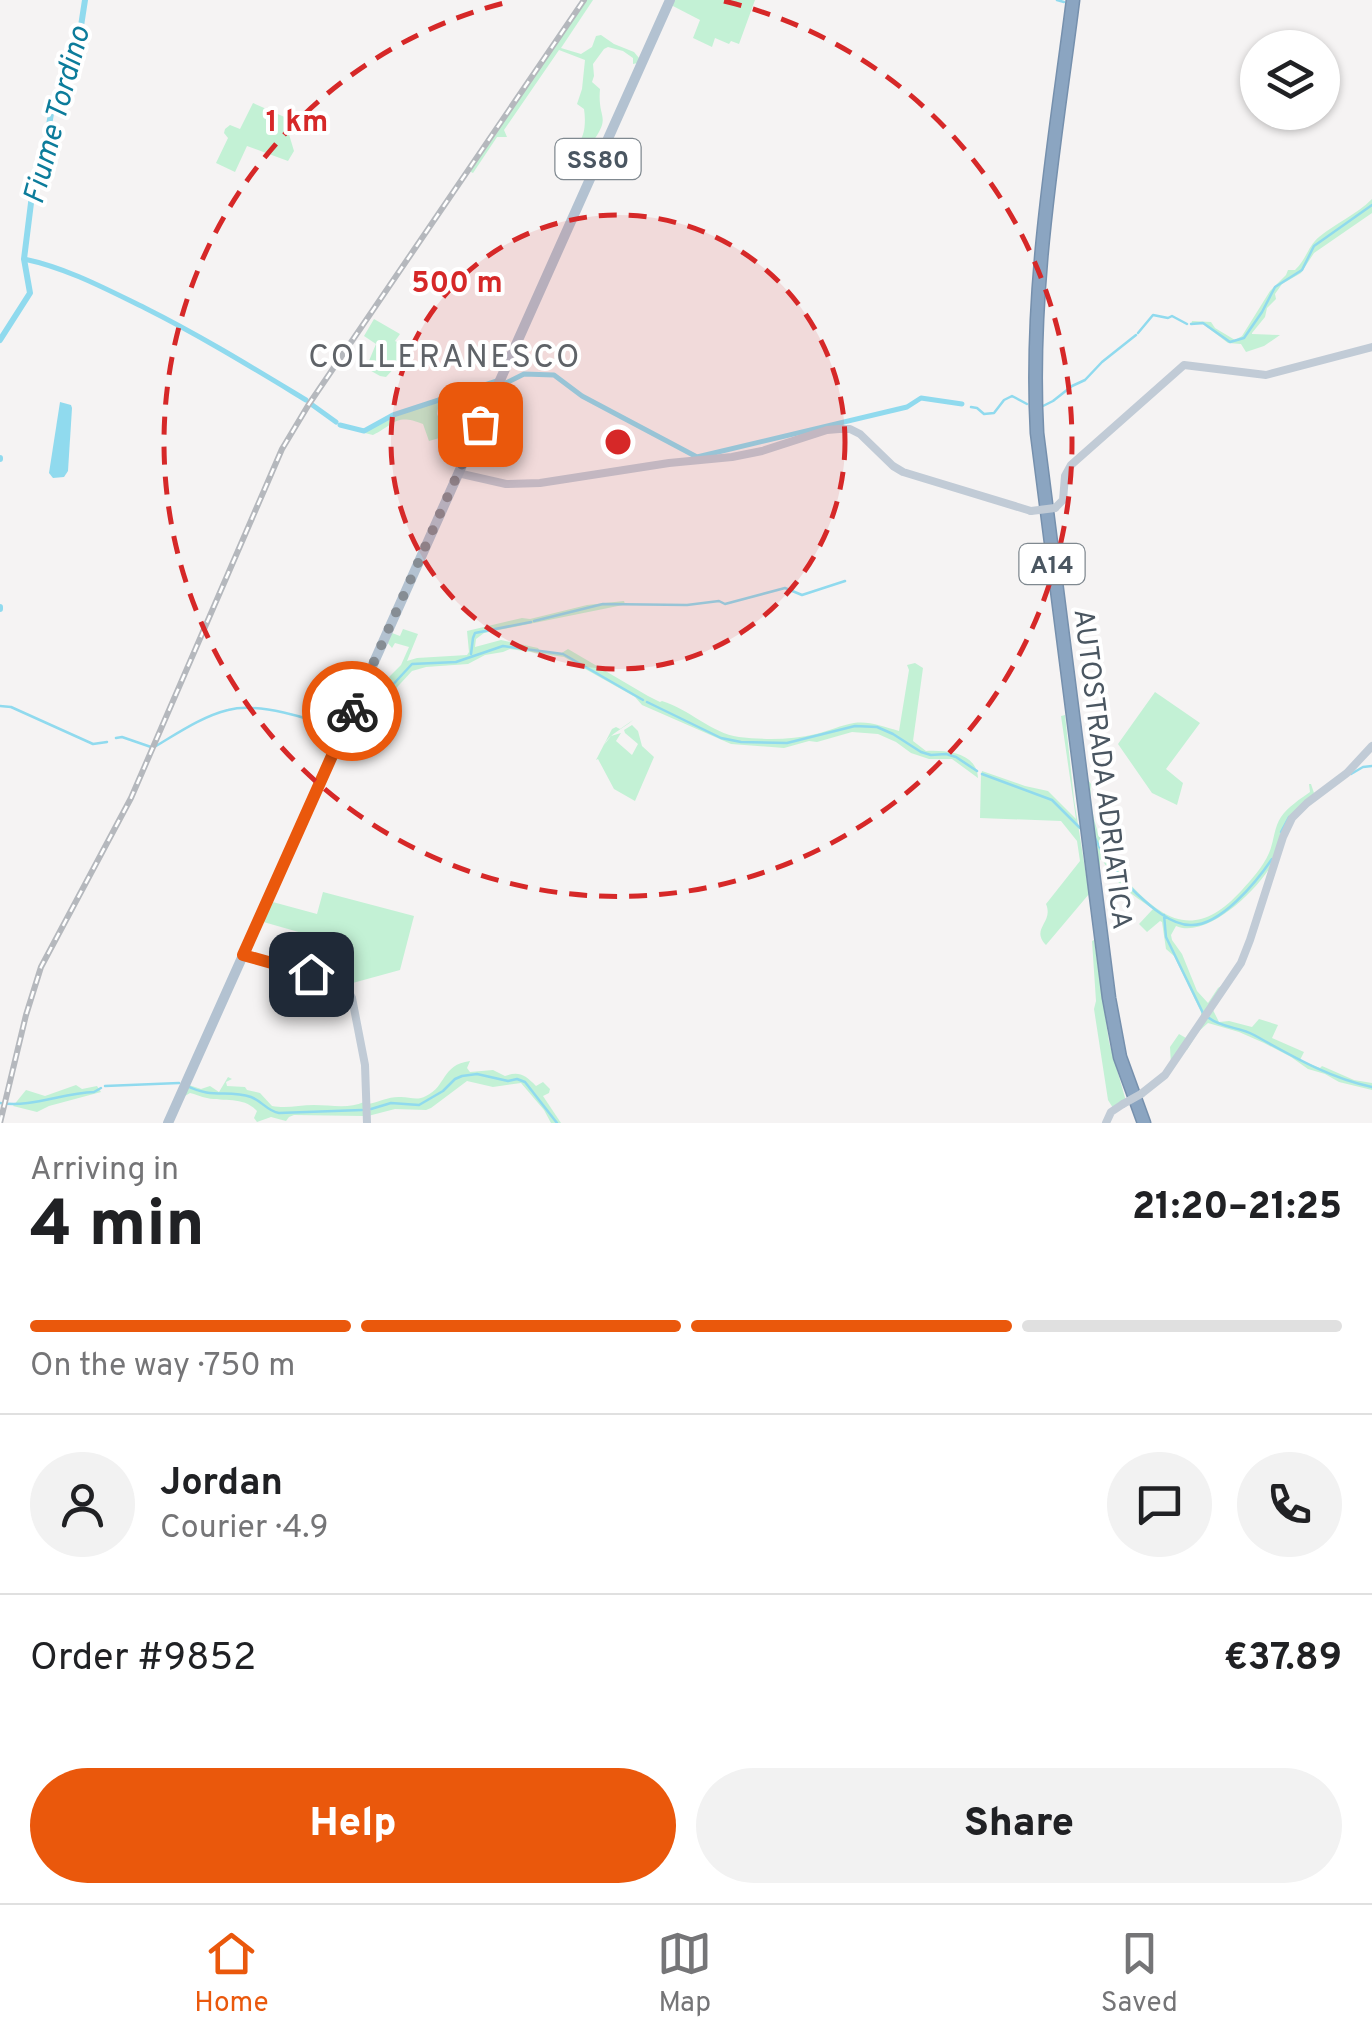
<!DOCTYPE html>
<html lang="en">
<head>
<meta charset="utf-8">
<style>
	body { margin:0; font-family:Overpass,sans-serif; background:#f2f2f2; color:#202124; height:100vh; display:flex; flex-direction:column; font-size:38px; white-space:nowrap }
	* { box-sizing:border-box; margin:0 }
	p { font-size:32px; color:#757577 }
	.icon { flex:none; width:55px; height:55px; fill:none; stroke:currentColor; stroke-width:2; stroke-linecap:round; stroke-linejoin:round }
	.map { position:relative; height:1123px; overflow:hidden }
	.sheet { display:flex; flex-direction:column; background:#fff; flex:1 }
	.sheet>* { flex:none }
	.controls { position:absolute; left:1240px; top:30px; display:grid; gap:20px }
	.controls a { display:grid; place-items:center; width:100px; height:100px; border-radius:50%; background:#fff; box-shadow:0 2px 8px #0004; font-size:50px }
	.pin { position:absolute; display:grid; place-items:center; width:85px; height:85px; color:#fff; margin:-42px; border-radius:20px; box-shadow:0 5px 15px #0006 }
	.courier { position:absolute; display:grid; place-items:center; width:100px; height:100px; margin:-50px; border:8px solid #ea580c; border-radius:50%; background:#fff; color:#222; box-shadow:0 2px 12px #0007 }
	.summary em { font-style:normal; font-weight:800 }
	.summary div { display:flex; flex-direction:column-reverse }
	.summary { display:flex; align-items:center; justify-content:space-between; height:170px; padding:0 30px }
	h1 { font-size:65px; font-weight:800; line-height:75px }
	.bar { display:grid; grid-template-columns:repeat(4,1fr); gap:15px 10px; align-content:center; height:120px; padding:0 30px }
	.bar i { height:12px; border-radius:8px; background:#e0e0e0 }
	.bar .active { background:#ea580c }
	.bar p { grid-column:span 4 }
	.line { display:flex; align-items:center; gap:25px; padding:0 30px; border-top:2px solid #e0e0e0 }
	.line div { flex:1 }
	.round { display:grid; place-items:center; flex:none; width:105px; height:105px; border-radius:52px; background:#f2f2f2 }
	.primary-button { display:flex; gap:20px; margin-top:auto; padding:20px 30px }
	.primary-button a { flex:1; height:115px; border-radius:60px; background:#ea580c; color:#fff; font-size:40px; font-weight:800; line-height:115px; text-align:center }
	.primary-button a+a { background:#f2f2f2; color:#202124 }
	.tab-bar { display:flex; justify-content:space-around; align-items:center; height:140px; border-top:2px solid #e0e0e0; background:#fff; font-size:28px; color:#757577 }
	.tab-bar a { display:grid; justify-items:center; gap:5px }
	.tab-bar .active { color:#ea580c }
	.map>svg:first-child { display:block }
	.green { fill:#c3f1d5 }
	.water { fill:#90daee }
	.lines { fill:none; stroke-linecap:round; stroke-linejoin:round }
	.stream { stroke:#90daee; stroke-width:2.5 }
	.canal { stroke:#90daee; stroke-width:5 }
	.river { stroke:#90daee; stroke-width:6 }
	.highway-casing { stroke:#7690ad; stroke-width:15 }
	.secondary { stroke:#c1cbd6; stroke-width:8 }
	.primary { stroke:#b3c2d1; stroke-width:10 }
	.highway { stroke:#8ba5c1; stroke-width:12 }
	.rail-casing { stroke:#b5b8bd; stroke-width:6 }
	.rail { stroke:#fff; stroke-width:2.5; stroke-dasharray:8; stroke-linecap:butt }
	.secondary-bridge { stroke:#c1cbd6; stroke-width:8 }
	.done { stroke:#868d94; stroke-width:10; stroke-dasharray:0 18 }
	.route { stroke:#ea580c; stroke-width:12 }
	.ring { fill:none; stroke:#d62828; stroke-width:5; stroke-dasharray:18 12 }
	.labels { text-anchor:middle; stroke-width:8; stroke-linejoin:round; paint-order:stroke }
	.shield { fill:#fff; stroke:#808990; stroke-width:2.5 }
	.shield-label { font-size:25px; font-weight:bold; fill:#4a5661 }
	.street-label { font-size:28px; fill:#4a5661; stroke:#fff }
	.water-label { font-size:30px; font-style:italic; fill:#0c7c9b; stroke:#fff }
	.quarter-label { font-size:32px; letter-spacing:2.5px; fill:#5f6368; stroke:#fff }
	.centre { fill:#d62828; stroke:#fff; stroke-width:5 }
	.ring-label { font-size:30px; text-anchor:middle; font-weight:bold; fill:#d62828; stroke:#fff; stroke-width:8; stroke-linejoin:round; paint-order:stroke }
</style>
</head>
<body>
<div class="map">
<svg width="1372" height="1123" viewBox="0 0 1372 1123">
	<rect width="100%" height="100%" fill="#f5f3f3"/>
	<path class="green" d="M 586,0 L 593,0 L 561,48 L 581,54 L 592,47 L 596,36 L 601,35 L 614,44 L 634,52 L 639,58 L 638,63 L 633,64 L 633,58 L 623,51 L 608,47 L 604,49 L 593,64 L 594,76 L 592,82 L 600,89 C 597,122 614,114 588,148 L 582,145 L 577,151 L 568,149 C 586,145 586,123 584,109 L 577,104 L 582,89 L 585,60 L 559,50 L 504,130 L 507,137 L 497,137 L 473,173 L 469,171 Z
		M 673,0 L 755,0 L 739,44 L 731,41 L 729,44 L 715,38 L 712,47 L 693,38 L 700,20 L 671,5 Z
		M 253,103 L 289,119 L 288,131 L 294,151 L 288,161 L 247,146 L 235,172 L 216,163 L 228,138 L 224,133 L 225,129 L 230,125 L 240,129 Z
		M 1372,199 L 1372,213 L 1314,253 L 1301,273 L 1282,284 L 1275,294 L 1276,299 L 1267,308 L 1265,317 L 1252,333 L 1252,334 L 1280,335 L 1264,346 L 1246,352 L 1241,344 L 1228,343 L 1203,324 L 1191,325 L 1192,321 L 1211,322 L 1215,328 L 1235,340 L 1242,336 L 1270,291 L 1286,275 L 1288,270 L 1295,270 C 1306,260 1308,246 1319,237 C 1336,223 1356,215 1372,199 Z
		M 374,319 L 400,334 L 395,341 L 411,350 L 386,377 L 380,376 L 366,368 L 376,344 L 364,336 Z
		M 492,381 L 496,382 L 495,387 L 478,390 L 438,408 L 437,414 L 443,428 L 440,429 L 443,437 L 429,441 L 423,424 C 396,413 395,424 373,435 L 340,427 L 340,425 L 364,432 L 395,415 Z
		M 624,601 L 625,604 L 623,605 L 484,633 L 476,639 L 475,647 L 501,640 L 538,648 L 540,651 L 560,654 L 568,649 L 648,696 L 660,702 L 662,701 C 689,709 711,733 739,737 C 764,740 792,740 816,734 C 829,731 841,725 854,723 C 870,721 884,727 899,731 L 909,670 L 907,665 L 915,663 L 923,668 L 913,741 L 926,751 C 947,750 977,753 978,778 L 952,759 L 929,759 L 911,753 L 896,742 L 878,734 L 852,732 L 817,742 L 809,741 L 784,748 L 731,744 L 642,705 L 635,697 L 564,657 L 510,649 L 503,652 L 485,655 L 468,664 L 426,667 L 412,671 L 353,735 L 342,740 L 351,725 L 354,725 L 390,684 L 389,677 L 401,665 L 409,647 L 395,643 L 392,648 L 387,642 L 392,633 L 400,636 L 403,629 L 418,634 L 407,661 L 417,658 L 467,655 L 469,652 L 467,631 L 522,618 L 530,619 L 587,605 Z
		M 1155,692 L 1200,723 L 1166,769 L 1183,783 L 1177,805 L 1152,793 L 1118,744 Z
		M 1075,713 L 1079,713 L 1088,780 L 1091,784 C 1088,818 1105,858 1128,882 C 1168,926 1199,937 1242,890 C 1251,880 1263,867 1269,853 C 1274,842 1274,827 1281,817 C 1288,807 1300,799 1310,792 L 1309,784 L 1311,784 L 1314,793 C 1307,803 1295,810 1288,822 C 1281,834 1281,848 1275,859 C 1262,886 1208,940 1176,926 L 1171,935 L 1172,940 L 1182,954 L 1197,991 L 1208,1003 L 1218,988 L 1224,984 L 1171,1065 L 1170,1047 L 1179,1034 L 1186,1038 L 1201,1017 L 1201,1012 L 1174,956 L 1166,949 L 1162,922 L 1160,921 L 1147,932 L 1139,924 L 1153,909 C 1130,893 1115,884 1102,859 L 1100,860 L 1100,894 L 1098,889 Z
		M 1065,715 L 1074,799 L 1089,894 L 1046,945 C 1030,928 1054,923 1046,904 L 1080,861 L 1077,841 L 1061,821 L 980,818 L 981,775 L 982,771 L 985,772 L 1025,786 L 1048,791 L 1076,819 L 1061,716 Z
		M 633,720 C 623,729 610,733 604,745 L 611,736 L 621,733 L 616,741 L 632,755 L 638,744 L 625,733 L 624,730 L 632,725 L 638,731 L 642,746 L 654,757 L 635,801 L 614,789 L 598,759 L 596,760 L 612,729 L 616,727 L 620,729 Z
		M 323,892 L 414,916 L 400,970 L 349,984 L 324,976 L 328,960 L 325,958 L 330,941 L 260,921 L 269,901 L 317,914 Z
		M 1094,940 L 1109,1042 L 1126,1101 L 1113,1108 L 1108,1100 L 1094,1009 L 1096,1001 L 1092,941 Z
		M 1212,1008 L 1219,1022 L 1229,1021 L 1252,1027 L 1259,1019 L 1278,1025 L 1272,1038 L 1304,1052 L 1300,1060 L 1320,1068 L 1322,1066 L 1354,1080 L 1372,1083 L 1372,1090 L 1339,1082 L 1325,1074 L 1308,1069 L 1291,1057 L 1264,1043 L 1239,1032 L 1208,1023 L 1198,1032 L 1187,1050 L 1184,1049 Z
		M 470,1061 L 467,1068 L 470,1072 L 493,1070 L 505,1076 C 519,1071 525,1075 536,1086 L 543,1082 L 550,1089 L 549,1093 L 543,1096 L 561,1123 L 551,1123 L 544,1110 L 521,1083 L 493,1087 L 467,1081 L 431,1108 L 426,1110 L 395,1109 L 368,1116 L 368,1104 C 379,1102 390,1096 401,1097 C 410,1097 417,1101 426,1096 C 447,1086 441,1065 470,1061 Z
		M 228,1077 L 232,1079 L 226,1082 L 227,1086 L 245,1087 L 247,1090 L 260,1093 L 272,1106 C 287,1109 299,1105 314,1105 C 331,1105 349,1109 364,1102 L 363,1116 L 294,1115 L 289,1117 L 286,1121 L 271,1117 L 257,1122 L 254,1118 L 257,1111 C 243,1096 225,1102 207,1098 C 201,1097 195,1094 190,1093 L 185,1096 L 189,1085 L 201,1089 L 210,1086 L 219,1092 Z
		M 76,1085 L 82,1089 L 97,1086 L 101,1092 L 49,1106 L 37,1112 L 13,1106 L 26,1090 L 45,1096 Z"/>
	<path class="water" d="M 60,402 L 71,405 L 72,408 L 68,471 L 64,477 L 53,478 L 49,473 Z"/>
	<g class="lines">
		<path class="stream" d="M 1057,0 L 1064,2
			M 1191,324 L 1203,323 L 1230,342 L 1244,338 L 1262,312 L 1275,287 L 1302,270 L 1314,246 L 1372,205
			M 1138,333 L 1153,315 L 1168,318 L 1172,316 L 1187,324
			M 1043,406 L 1053,401 L 1072,386 L 1085,380 L 1102,362 L 1136,335
			M 971,407 L 977,408 L 984,414 L 994,413 L 1004,400 L 1012,396 L 1027,404
			M 534,621 L 603,604 L 687,605 L 719,601 L 725,604 L 785,588 L 802,595 L 845,581
			M 471,654 L 473,638 L 475,633 L 531,622
			M 647,702 L 721,738 L 741,742 L 787,743 L 855,726 L 877,727 L 893,734 L 921,752 L 931,755 L 946,754 L 956,757 L 977,771
			M 0,706 L 11,707 L 93,744 L 107,742
			M 345,733 L 350,731 L 412,664 L 456,662 L 503,646 L 563,654 L 643,700
			M 116,738 L 122,737 L 151,747
			M 156,746 C 178,733 203,716 228,710 C 258,702 310,718 337,730
			M 982,774 L 1052,800 L 1080,828
			M 1351,774 L 1363,767 L 1372,766
			M 1281,832 L 1289,817
			M 1095,838 C 1105,861 1120,877 1137,894 C 1150,906 1171,925 1190,925 C 1220,927 1257,881 1272,859
			M 1164,915 L 1166,937 L 1203,1013
			M 1209,1018 C 1222,1028 1240,1027 1254,1035 C 1292,1056 1329,1078 1372,1087
			M 105,1086 L 179,1083
			M 187,1086 C 212,1099 229,1089 251,1097 C 262,1101 267,1111 279,1113 L 362,1110
			M 0,1103 C 32,1108 62,1093 94,1092 L 101,1088
			M 371,1109 L 391,1103 L 419,1105 L 443,1091 L 455,1079 L 462,1076 L 477,1074 L 508,1081 L 517,1079 L 525,1082 L 557,1123"/>
		<path class="canal" d="M 24,259 C 67,268 106,289 145,308 C 201,336 253,368 306,400
			M 311,404 L 336,422
			M 340,425 L 364,431 L 393,415 L 497,381 L 506,383 L 524,374 L 554,375 L 582,396 L 697,457 L 907,407 L 921,398 L 962,404"/>
		<path class="river" d="M 0,340 L 30,293 L 24,259 L 33,187 L 46,142 L 52,108 L 65,87 L 75,65 L 85,0
			M 0,458 L 0,459
			M 0,607 L 0,609"/>
		<defs>
			<path id="highway" d="M 1073,0 C 1055,143 1029,288 1037,433 L 1109,998 L 1120,1057 L 1144,1123"/>
		</defs>
		<use href="#highway" class="highway-casing"/>
		<path class="secondary" d="M 459,471 L 462,474 L 506,484 L 540,483 L 669,463 L 732,457 L 762,451 L 827,430 L 839,429 L 850,429 L 860,434 L 893,466 L 903,472 L 1031,511
			M 1055,508 L 1063,500 L 1065,476 L 1071,465 L 1184,365 L 1266,375 L 1372,347
			M 243,955 L 335,981 L 346,987 L 352,998 L 365,1065 L 367,1123
			M 1141,1094 L 1165,1075 L 1241,963 L 1250,940 L 1283,837 L 1292,818 L 1307,803 L 1347,773 L 1372,746
			M 1106,1123 L 1111,1112 L 1123,1104"/>
		<path class="primary" d="M 168,1123 L 670,0"/>
		<use href="#highway" class="highway"/>
		<defs>
			<path id="rail" d="M 0,1123 L 26,1015 L 41,967 L 131,798 L 282,449 L 309,404 L 584,0"/>
		</defs>
		<use href="#rail" class="rail-casing"/>
		<use href="#rail" class="rail"/>
		<path class="secondary-bridge" d="M 1031,511 L 1055,508
			M 1123,1104 L 1141,1094"/>
	</g>
	<g class="lines">
		<path class="done" d="M 352,711 L 480,424"/>
		<path class="route" d="M 311,974 L 243,955 L 352,711"/>
	</g>
	<circle cx="618" cy="442" r="227" fill="#d62828" fill-opacity=".12"/>
	<g class="ring">
		<circle cx="618" cy="442" r="227"/>
		<path d="M724 1A454 454 0 1 1 512 1"/>
	</g>
	<g class="labels">
		<g class="shield">
			<rect x="555.5" y="139" width="85" height="40" rx="8"/>
			<rect x="1019.5" y="544" width="65" height="40" rx="8"/>
		</g>
		<g class="shield-label">
			<text x="598" y="168">SS80</text>
			<text x="1052" y="573">A14</text>
		</g>
		<g class="street-label">
			<text transform="translate(1104 769) rotate(83)" y="10">AUTOSTRADA ADRIATICA</text>
		</g>
		<g class="water-label">
			<text transform="translate(56 115) rotate(-75)" y="10">Fiume Tordino</text>
		</g>
		<g class="quarter-label">
			<text x="445" y="367">COLLERANESCO</text>
		</g>
	</g>
	<circle cx="618" cy="442" r="15" class="centre"/>
	<g class="ring-label">
		<text x="297" y="131">1 km</text>
		<text x="457" y="292">500 m</text>
	</g>
</svg>
<div class="controls">
<a><svg class="icon" aria-label="layers" viewBox="0 0 24 24"><path d="M12 4l9 5-9 5-9-5zM3 14l9 5 9-5"/></svg></a>
</div>
<div class="pin" style="left:480px;top:424px;background:#ea580c"><svg class="icon" aria-label="bag" viewBox="0 0 24 24"><path d="M5 8h14l-1 12H6zM9 8a3 3 0 0 1 6 0"/></svg></div>
<div class="pin" style="left:311px;top:974px;background:#1f2937"><svg class="icon" aria-label="home" viewBox="0 0 24 24"><path d="M3 11l9-7 9 7M6 9v11h12V9"/></svg></div>
<div class="courier" style="left:352px;top:711px"><svg class="icon" aria-label="bike" viewBox="0 0 24 24"><circle cx="6" cy="16" r="4"/><circle cx="18" cy="16" r="4"/><path d="M6 16l4-8h5l3 8M10 8l3 8H6M13 5h3"/></svg></div>
</div>
<section class="sheet">
<div class="summary"><div><h1>4 min</h1><p>Arriving in</p></div><em>21:20–21:25</em></div>
<div class="bar"><i class="active"></i><i class="active"></i><i class="active"></i><i></i><p>On the way · 750 m</p></div>
<div class="line" style="height:180px"><a class="round"><svg class="icon" aria-label="person" viewBox="0 0 24 24"><circle cx="12" cy="8" r="4"/><path d="M4 21q1-7 8-7t8 7"/></svg></a><div><b>Jordan</b><p>Courier · 4.9</p></div><a class="round"><svg class="icon" aria-label="chat" viewBox="0 0 24 24"><path d="M4 5h16v11H9l-5 4z"/></svg></a><a class="round"><svg class="icon" aria-label="phone" viewBox="0 0 24 24"><path d="M5 4h4l2 5-3 2q2 4 5 5l2-3 5 2v4C11 20 4 13 5 4z"/></svg></a></div>
<div class="line" style="height:130px"><div>Order #9852</div><b>€37.89</b></div>
<div class="primary-button"><a>Help</a><a>Share</a></div>
</section>
<nav class="tab-bar">
<a class="active"><svg class="icon" aria-label="home" viewBox="0 0 24 24"><path d="M3 11l9-7 9 7M6 9v11h12V9"/></svg>Home</a>
<a><svg class="icon" aria-label="map" viewBox="0 0 24 24"><path d="M3 6l6-2 6 2 6-2v14l-6 2-6-2-6 2zM9 4v14M15 6v14"/></svg>Map</a>
<a><svg class="icon" aria-label="saved" viewBox="0 0 24 24"><path d="M7 4h10v16l-5-4-5 4z"/></svg>Saved</a>
</nav>
</body>
</html>
